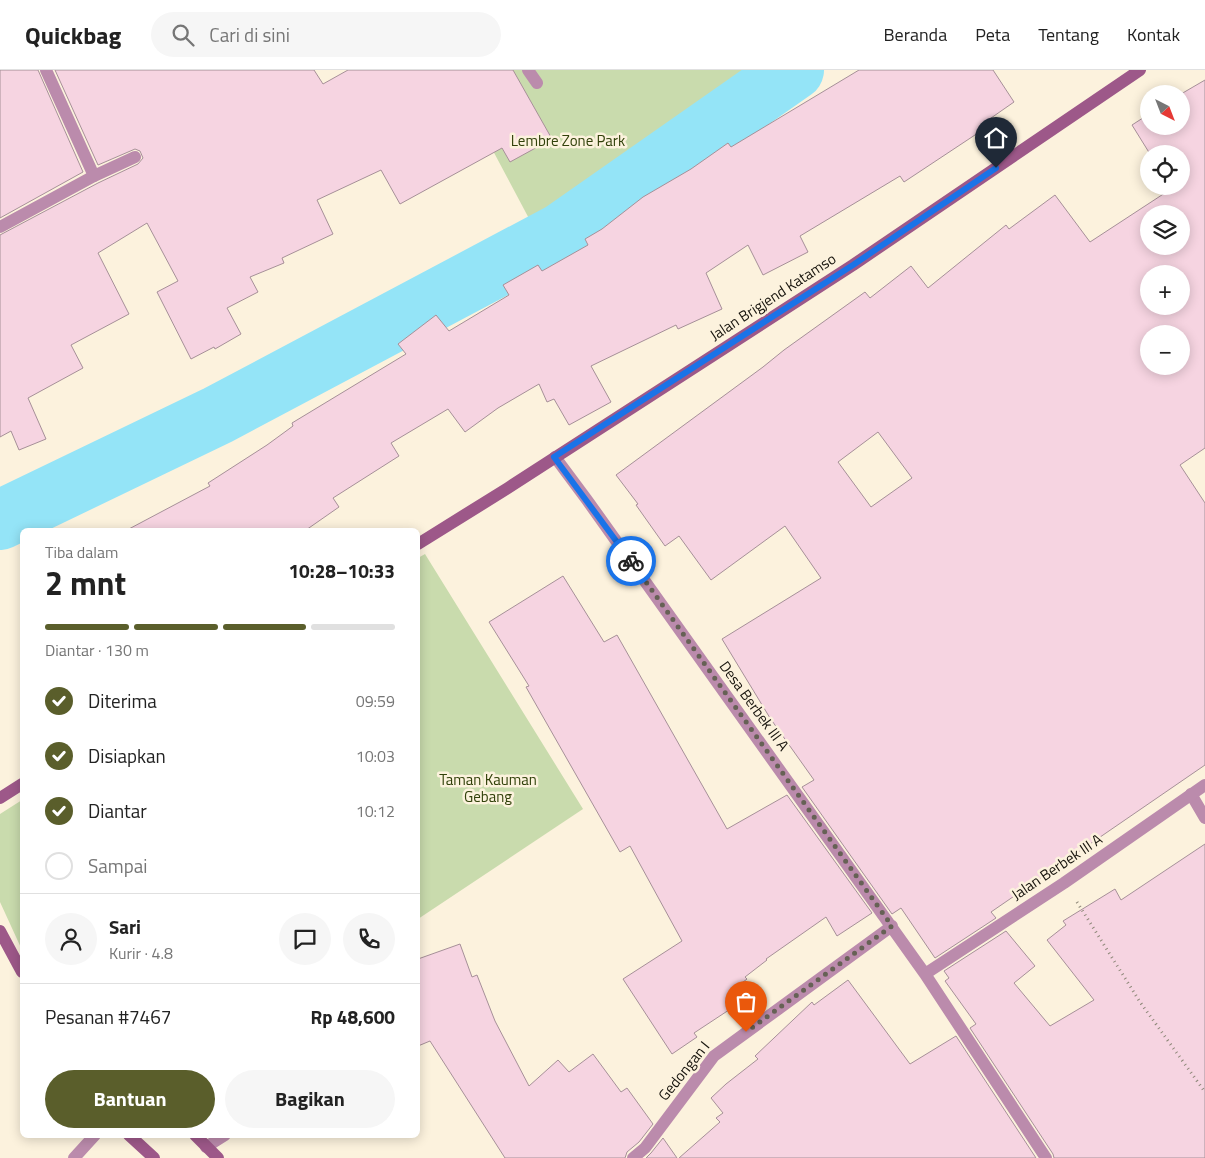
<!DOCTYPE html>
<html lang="id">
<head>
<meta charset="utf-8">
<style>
	body { margin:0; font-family:"Titillium Web",sans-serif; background:#f6f6f6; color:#222; height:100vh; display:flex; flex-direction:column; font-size:19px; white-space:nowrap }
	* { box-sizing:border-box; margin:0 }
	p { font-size:16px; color:#767676 }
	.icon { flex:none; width:28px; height:28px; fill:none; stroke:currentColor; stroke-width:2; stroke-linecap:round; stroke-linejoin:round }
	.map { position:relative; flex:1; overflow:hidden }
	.details { position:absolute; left:20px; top:458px; width:400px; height:610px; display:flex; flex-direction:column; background:#fff; border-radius:8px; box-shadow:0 2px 12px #0003 }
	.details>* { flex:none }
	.needle { width:32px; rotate:138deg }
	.fabs { position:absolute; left:1140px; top:15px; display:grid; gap:10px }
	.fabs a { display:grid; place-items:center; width:50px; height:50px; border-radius:50%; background:#fff; box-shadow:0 2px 12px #0003; font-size:25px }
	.pin { position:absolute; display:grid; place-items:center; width:42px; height:42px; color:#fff; margin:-51px -21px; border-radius:50% 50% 50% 0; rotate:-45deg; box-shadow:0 0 5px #0007 }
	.pin .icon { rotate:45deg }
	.courier { position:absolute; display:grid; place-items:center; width:50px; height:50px; margin:-25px; border:4px solid #1a73e8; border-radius:50%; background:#fff; color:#222; box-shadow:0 1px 6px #0007 }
	.head em { font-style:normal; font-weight:700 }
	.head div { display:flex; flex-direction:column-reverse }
	.head { display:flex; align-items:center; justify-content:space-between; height:85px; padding:0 25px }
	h1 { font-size:32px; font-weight:700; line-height:38px }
	.bar { display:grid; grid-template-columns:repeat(4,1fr); gap:8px 5px; align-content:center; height:60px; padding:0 25px }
	.bar i { height:6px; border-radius:4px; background:#e0e0e0 }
	.bar .active { background:#5a5e2b }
	.bar p { grid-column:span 4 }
	.line { display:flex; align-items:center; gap:12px; padding:0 25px; border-top:1px solid #e0e0e0 }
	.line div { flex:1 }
	.round { display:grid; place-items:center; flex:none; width:52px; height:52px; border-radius:26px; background:#f6f6f6 }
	ol { padding:0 25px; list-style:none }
	li { display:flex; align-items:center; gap:15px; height:55px }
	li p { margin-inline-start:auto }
	li .icon { padding:5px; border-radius:50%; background:#5a5e2b; color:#fff; stroke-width:4 }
	li:last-child { color:#767676 }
	li i { width:28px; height:28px; border:2px solid #e0e0e0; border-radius:50% }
	.button { display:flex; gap:10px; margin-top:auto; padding:10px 25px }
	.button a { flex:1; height:58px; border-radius:30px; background:#5a5e2b; color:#fff; font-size:20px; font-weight:700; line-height:58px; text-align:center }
	.button a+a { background:#f6f6f6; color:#222 }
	header { display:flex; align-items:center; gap:30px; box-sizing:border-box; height:70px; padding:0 25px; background:#fff; border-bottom:1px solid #e0e0e0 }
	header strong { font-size:24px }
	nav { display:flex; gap:28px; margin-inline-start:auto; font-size:18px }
	.search { width:350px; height:45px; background:#f6f6f6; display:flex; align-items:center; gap:12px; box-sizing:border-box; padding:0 18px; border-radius:28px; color:#767676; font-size:19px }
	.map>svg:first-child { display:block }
	.green { fill:#c9dbad }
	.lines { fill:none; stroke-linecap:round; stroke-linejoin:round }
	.river { stroke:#94e4f7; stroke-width:60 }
	.building { fill:#f6d4e1; stroke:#a69098; fill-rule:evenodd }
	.path { stroke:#8e8879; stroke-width:3; stroke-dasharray:1 4; stroke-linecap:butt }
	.lane { stroke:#bb8bac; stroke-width:12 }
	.street { stroke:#bb8bac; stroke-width:12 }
	.secondary { stroke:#9d5889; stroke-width:12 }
	.done { stroke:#666155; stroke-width:5; stroke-dasharray:0 9 }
	.route { stroke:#1a73e8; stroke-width:6 }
	.labels { text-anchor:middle; stroke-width:5; stroke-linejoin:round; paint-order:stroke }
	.park-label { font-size:15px; fill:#31410a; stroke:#fcf2dd }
	.street-label { font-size:15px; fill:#16130c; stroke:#fcf2dd }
</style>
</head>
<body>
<header>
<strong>Quickbag</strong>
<div class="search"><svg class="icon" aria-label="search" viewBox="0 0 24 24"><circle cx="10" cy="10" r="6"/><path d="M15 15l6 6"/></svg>Cari di sini</div>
<nav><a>Beranda</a><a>Peta</a><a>Tentang</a><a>Kontak</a></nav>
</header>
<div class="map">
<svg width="1205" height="1088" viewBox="0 0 1205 1088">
	<rect width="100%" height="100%" fill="#fcf2dd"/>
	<path class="green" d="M 450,0 L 800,0 L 542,173 Z
		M 425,484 L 583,739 L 418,849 L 418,488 Z
		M 22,730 L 22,880 L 0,832 L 0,744 Z"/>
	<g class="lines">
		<path class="river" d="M 0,450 L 218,345 L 561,163 L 794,0"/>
	</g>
	<path class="building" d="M 0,0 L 38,0 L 83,102 L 0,148 Z
		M 55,0 L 314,0 L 323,14 L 348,0 L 513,0 L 552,69 L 510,92 L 502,78 L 400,134 L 381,100 L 317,130 L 333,164 L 282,188 L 284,193 L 250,207 L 258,222 L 227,238 L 241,264 L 215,279 L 214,277 L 191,289 L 157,222 L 178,211 L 147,153 L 98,183 L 129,244 L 71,275 L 83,298 L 28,328 L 46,369 L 19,380 L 11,361 L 0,367 L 0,165 L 98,113 L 138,94 L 143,88 L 140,81 L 135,79 L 98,95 Z
		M 859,0 L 993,0 L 1014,32 L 981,55 L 984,59 L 904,112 L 900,106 L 800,166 L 808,182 L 763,205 L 748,175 L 706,203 L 722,239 L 678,259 L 676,255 L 591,296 L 611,332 L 569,355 L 554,329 L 547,332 L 539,314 L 498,338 L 465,362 L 448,339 L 391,373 L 399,386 L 333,428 L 339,437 L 306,460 L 127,460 L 210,416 L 208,413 L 267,375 L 293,356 L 292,353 L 406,284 L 398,274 L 436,245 L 449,261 L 509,225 L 503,215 L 538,195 L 542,201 L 588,175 L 585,169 L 602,159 L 643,127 L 691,99 L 728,73 L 731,77 Z
		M 1205,10 L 1205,378 L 1180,395 L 1205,433 L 1205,695 L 991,842 L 996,848 L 935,888 L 901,838 L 892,844 L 802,717 L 814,710 L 770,648 L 722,569 L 821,508 L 785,456 L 711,510 L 679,466 L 665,476 L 636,435 L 638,434 L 616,405 L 763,297 L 784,280 L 865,222 L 870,228 L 911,196 L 928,218 L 1006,155 L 1009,159 L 1055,125 L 1090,172 L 1171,119 L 1170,116 L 1181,116 L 1181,84 L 1150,84 L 1132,55 L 1149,44 L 1149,56 L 1181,56 L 1181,24 ZM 1149,144 L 1181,144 L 1181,176 L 1149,176 ZM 1149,204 L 1181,204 L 1181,236 L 1149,236 ZM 1149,264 L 1181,264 L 1181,296 L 1149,296 ZM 878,362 L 912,408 L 871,437 L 838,392 Z
		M 563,506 L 604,572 L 617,565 L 727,759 L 787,725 L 872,843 L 837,866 L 826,847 L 766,889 L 767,890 L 745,907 L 747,909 L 730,922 L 738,934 L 694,963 L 697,967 L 672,984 L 623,909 L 682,871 L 630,776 L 620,782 L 526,617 L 529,616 L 489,552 Z
		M 1205,774 L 1205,1088 L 1054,1088 L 1053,1084 L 970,958 L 976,954 L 945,911 L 949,908 L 944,901 L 1006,861 L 1035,896 L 1014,913 L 1050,956 L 1094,930 L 1047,870 L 1066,855 L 1063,851 L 1115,819 L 1121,830 Z
		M 460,874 L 472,907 L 477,905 L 495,951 L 529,1016 L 558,990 L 569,1002 L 593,984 L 621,1022 L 627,1018 L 653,1054 L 639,1072 L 627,1082 L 625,1088 L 505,1088 L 430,971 L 418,976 L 418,889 Z
		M 848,910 L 910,994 L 956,966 L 1036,1088 L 679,1088 L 720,1052 L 716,1048 L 723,1043 L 711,1028 L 726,1014 L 758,989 L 755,986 L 812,932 L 814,935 Z
		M 663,1068 L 677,1088 L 646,1088 L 651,1083 Z"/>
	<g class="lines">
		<path class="path" d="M 1077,832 L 1140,932 L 1205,1022"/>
		<path class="lane" d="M 46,0 L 94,106
			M 528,0 L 537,13
			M 1191,724 L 1205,748"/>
		<path class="street" d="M 0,157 L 94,106 L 135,87
			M 555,387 L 587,430 L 925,904 L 1046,1088
			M 925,904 L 1064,813 L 1205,715
			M 206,1077 L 225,1065
			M 74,1088 L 95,1065
			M 633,1088 L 645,1078 L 714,986 L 892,856"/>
		<path class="secondary" d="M 418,474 L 508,418 L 853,195 L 1140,0
			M 0,728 L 22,714
			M 0,861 L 22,902
			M 129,1065 L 154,1088
			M 195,1065 L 218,1088"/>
	</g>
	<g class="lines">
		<path class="done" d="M 631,491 L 892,856 L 746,962"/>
		<path class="route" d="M 631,491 L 554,387 L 853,195 L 996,98"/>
	</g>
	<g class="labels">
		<g class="park-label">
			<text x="568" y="76">Lembre Zone Park</text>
			<text x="488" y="715">Taman Kauman<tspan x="488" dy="17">Gebang</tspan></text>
		</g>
		<g class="street-label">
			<text transform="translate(773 227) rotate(-33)" y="5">Jalan Brigjend Katamso</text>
			<text transform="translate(754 636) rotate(54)" y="5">Desa Berbek III A</text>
			<text transform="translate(1057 797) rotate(-34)" y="5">Jalan Berbek III A</text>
			<text transform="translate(684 1001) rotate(-51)" y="5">Gedongan I</text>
		</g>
	</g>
</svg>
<div class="fabs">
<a><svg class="needle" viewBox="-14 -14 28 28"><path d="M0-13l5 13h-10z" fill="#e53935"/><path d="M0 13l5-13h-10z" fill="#767676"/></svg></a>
<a><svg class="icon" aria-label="locate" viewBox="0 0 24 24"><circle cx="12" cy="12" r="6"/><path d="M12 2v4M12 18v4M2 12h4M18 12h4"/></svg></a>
<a><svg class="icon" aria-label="layers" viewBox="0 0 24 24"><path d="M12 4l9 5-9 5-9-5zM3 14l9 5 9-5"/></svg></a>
<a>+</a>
<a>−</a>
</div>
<div class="pin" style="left:746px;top:962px;background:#ea580c"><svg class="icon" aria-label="bag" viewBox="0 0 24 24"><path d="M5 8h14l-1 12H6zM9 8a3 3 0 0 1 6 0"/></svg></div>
<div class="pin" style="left:996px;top:98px;background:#1f2937"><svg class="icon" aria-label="home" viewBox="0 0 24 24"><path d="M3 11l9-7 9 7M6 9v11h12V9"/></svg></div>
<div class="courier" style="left:631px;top:491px"><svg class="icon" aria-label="bike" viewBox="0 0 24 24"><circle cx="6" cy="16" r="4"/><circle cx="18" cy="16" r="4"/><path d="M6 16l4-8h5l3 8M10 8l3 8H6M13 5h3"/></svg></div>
<section class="details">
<div class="head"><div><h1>2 mnt</h1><p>Tiba dalam</p></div><em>10:28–10:33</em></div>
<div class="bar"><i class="active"></i><i class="active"></i><i class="active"></i><i></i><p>Diantar · 130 m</p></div>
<ol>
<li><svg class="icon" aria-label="check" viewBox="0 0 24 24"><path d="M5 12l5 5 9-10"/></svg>Diterima<p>09:59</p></li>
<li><svg class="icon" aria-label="check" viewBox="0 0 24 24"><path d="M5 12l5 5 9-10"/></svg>Disiapkan<p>10:03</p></li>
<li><svg class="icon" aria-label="check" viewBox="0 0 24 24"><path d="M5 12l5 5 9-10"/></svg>Diantar<p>10:12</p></li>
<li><i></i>Sampai</li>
</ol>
<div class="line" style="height:90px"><a class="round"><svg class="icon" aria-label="person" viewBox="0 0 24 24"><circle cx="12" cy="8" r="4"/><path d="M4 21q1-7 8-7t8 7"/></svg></a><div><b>Sari</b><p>Kurir · 4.8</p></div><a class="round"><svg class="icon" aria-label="chat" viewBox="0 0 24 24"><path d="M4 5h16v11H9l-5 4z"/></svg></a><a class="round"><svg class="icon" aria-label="phone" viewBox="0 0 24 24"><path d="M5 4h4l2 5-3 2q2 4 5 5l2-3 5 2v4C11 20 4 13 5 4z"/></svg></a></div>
<div class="line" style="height:65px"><div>Pesanan #7467</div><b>Rp 48,600</b></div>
<div class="button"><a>Bantuan</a><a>Bagikan</a></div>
</section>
</div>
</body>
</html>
